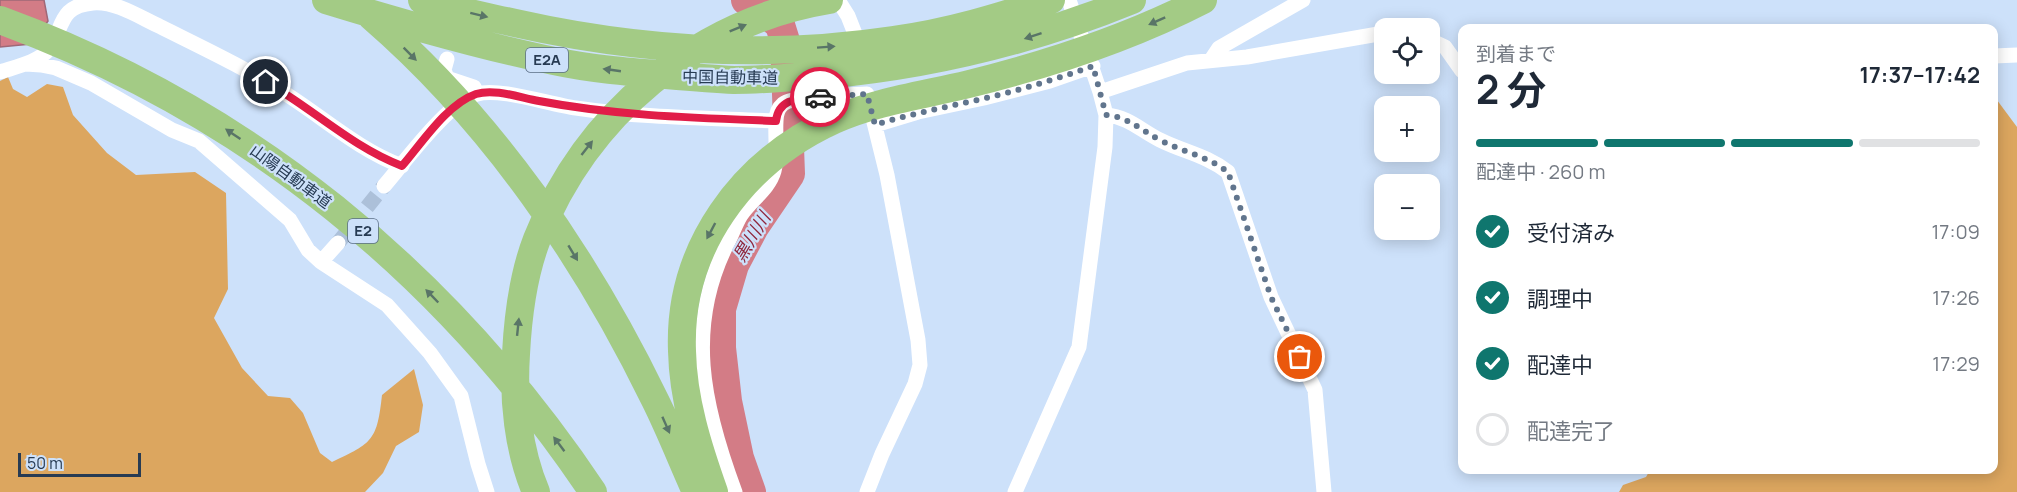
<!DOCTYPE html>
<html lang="ja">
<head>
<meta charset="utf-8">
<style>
	body { margin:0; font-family:Manrope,"Noto Sans JP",sans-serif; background:#f6f6f7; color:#1f2937; height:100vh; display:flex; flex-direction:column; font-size:22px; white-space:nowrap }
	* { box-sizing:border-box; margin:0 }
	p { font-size:20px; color:#747a83 }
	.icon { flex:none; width:33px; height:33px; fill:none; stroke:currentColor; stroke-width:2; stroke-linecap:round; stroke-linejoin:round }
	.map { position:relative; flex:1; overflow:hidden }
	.details { position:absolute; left:1458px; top:24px; width:540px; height:450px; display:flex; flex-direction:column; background:#fff; border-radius:12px; box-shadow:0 3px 15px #0003 }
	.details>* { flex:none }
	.tools { position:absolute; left:1374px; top:18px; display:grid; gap:12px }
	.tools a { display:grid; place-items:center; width:66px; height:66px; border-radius:12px; background:#fff; box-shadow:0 3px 15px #0003; font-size:30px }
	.scale { position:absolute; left:18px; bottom:15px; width:123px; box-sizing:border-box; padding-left:6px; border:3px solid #273b53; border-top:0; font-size:16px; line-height:21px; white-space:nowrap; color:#273b53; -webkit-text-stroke:4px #cde1fa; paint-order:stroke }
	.pin { position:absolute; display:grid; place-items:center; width:51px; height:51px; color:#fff; margin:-26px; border:3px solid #fff; border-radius:50%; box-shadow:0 2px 6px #0007 }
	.courier { position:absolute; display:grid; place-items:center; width:60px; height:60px; margin:-30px; border:4px solid #e11d48; border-radius:50%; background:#fff; color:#222; box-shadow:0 2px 8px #0007 }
	.headline em { font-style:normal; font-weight:700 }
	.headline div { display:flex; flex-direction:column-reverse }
	.headline { display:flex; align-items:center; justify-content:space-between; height:102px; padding:0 18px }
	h1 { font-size:39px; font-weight:700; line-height:45px }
	.bar { display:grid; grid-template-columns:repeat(4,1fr); gap:9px 6px; align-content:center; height:72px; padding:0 18px }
	.bar i { height:8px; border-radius:4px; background:#e0e1e3 }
	.bar .active { background:#0f766e }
	.bar p { grid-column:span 4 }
	ol { padding:0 18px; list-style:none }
	li { display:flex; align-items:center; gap:18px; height:66px }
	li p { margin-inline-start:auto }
	li .icon { padding:6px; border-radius:50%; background:#0f766e; color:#fff; stroke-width:4 }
	li:last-child { color:#747a83 }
	li i { width:33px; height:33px; border:3px solid #e0e1e3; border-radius:50% }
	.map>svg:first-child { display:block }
	.forest { fill:#dca65f }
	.water { fill:#d37c86; stroke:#9f6877; stroke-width:1.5 }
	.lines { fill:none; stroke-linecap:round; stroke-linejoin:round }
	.river { stroke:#d37c86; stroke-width:30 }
	.street-tunnel { stroke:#acc0d9; stroke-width:15; stroke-dasharray:15 8; stroke-linecap:butt }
	.street { stroke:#fff; stroke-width:15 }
	.highway { stroke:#a3cb85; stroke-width:28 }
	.oneway { fill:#597567 }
	.done { stroke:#61758d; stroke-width:6; stroke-dasharray:0 10.8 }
	.route { stroke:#e11d48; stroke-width:8 }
	.labels { text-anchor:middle; stroke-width:4.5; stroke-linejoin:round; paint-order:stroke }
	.shield { fill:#cde1fa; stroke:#596d85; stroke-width:1.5 }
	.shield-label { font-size:15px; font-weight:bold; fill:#273b53 }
	.street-label { font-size:16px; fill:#273b53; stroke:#cde1fa }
	.water-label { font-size:18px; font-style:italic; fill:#8f273d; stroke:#cde1fa }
</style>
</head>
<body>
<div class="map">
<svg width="2017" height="492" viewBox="0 0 2017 492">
	<rect width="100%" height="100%" fill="#cde1fa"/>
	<path class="forest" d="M 8,77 L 13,89 L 27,97 L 47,84 L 63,87 L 73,115 L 107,153 L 136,175 L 195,172 L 226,193 L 228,289 L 214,318 L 242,368 L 268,396 L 290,398 L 303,413 L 320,453 L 332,462 C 373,443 377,440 382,395 L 414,369 L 423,405 L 419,432 L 396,446 L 383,473 L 365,492 L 0,492 L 0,81 Z
		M 1994,96 L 2017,127 L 2017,492 L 1619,492 L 1623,485 L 1646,477 L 1650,470 L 1994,470 Z"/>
	<path class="water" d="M 0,0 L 44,0 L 48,21 L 31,44 L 0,47 Z"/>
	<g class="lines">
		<path class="river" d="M 746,0 L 756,4 L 780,25 L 785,41 L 790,174 L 754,227 L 734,265 L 721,309 L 721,348 L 727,401 L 739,458 L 751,492"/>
		<path class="street-tunnel" d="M 338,243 L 384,186"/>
		<path class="street" d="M 838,0 L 848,16 L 861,49
			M 1430,40 L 1445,47 L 1462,71
			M 1994,56 L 2017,55
			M 447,59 L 444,70 L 447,78 L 474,87 L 477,94
			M 1211,60 L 1219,48 L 1303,0
			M 26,64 L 41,65 L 56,68 L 91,83 L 172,130 L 199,141 L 290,220 L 308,250 L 321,262 L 338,243
			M 0,72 C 15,67 39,62 49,49 C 64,28 58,6 93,3 C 116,1 141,18 161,27 C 203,48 246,68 286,94 C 324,118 359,150 402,166
			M 1100,92 L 1187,63 L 1247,57 L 1384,33
			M 1106,115 C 1129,117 1140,130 1160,140 C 1184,152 1206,155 1228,172 L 1271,297 L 1315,390 L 1324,492
			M 875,125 L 918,112 L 984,98 L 1050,81 L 1093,66
			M 384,186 C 405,162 448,102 477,94 C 499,87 551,105 576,108 C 642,118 709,118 776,121 C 776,115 777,109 783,104 C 795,95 849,95 867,94
			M 321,262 L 387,305 L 430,353 L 461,396 L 478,464 L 487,492
			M 735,492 C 703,406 684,326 729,240 C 733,232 736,223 741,215 C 751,200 769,189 774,171 C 778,157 775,136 776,121
			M 867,492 L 882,454 L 915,384 L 920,365 L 918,340 L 887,175 L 869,102
			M 1015,492 L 1079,347 L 1105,147 L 1106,115 L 1100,92 L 1069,0"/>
		<path class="highway" d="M 326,0 C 401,23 477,45 554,61 C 591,69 629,72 666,75 C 689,77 712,79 734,80 C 765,80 795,77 825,75 C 933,65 1032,41 1132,0
			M 422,0 C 452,10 484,16 515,23 C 640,51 766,59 893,40 C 947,33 999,17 1051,0
			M 372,17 C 492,121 586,258 655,400 C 670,430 682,461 696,492
			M 0,20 C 248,111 446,273 593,492
			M 536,492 C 518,450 513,399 516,354 C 518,315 523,275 537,239 C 586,115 696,22 829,0
			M 714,492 C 698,447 683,400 682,351 C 678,248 742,162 834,120 C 877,101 924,95 969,84 C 1050,64 1129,38 1203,0"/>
	</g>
	<defs><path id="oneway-solid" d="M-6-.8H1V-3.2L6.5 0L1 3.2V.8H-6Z" transform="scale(1.5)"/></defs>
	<g class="oneway">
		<use href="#oneway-solid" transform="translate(479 15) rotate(14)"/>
		<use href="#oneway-solid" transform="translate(1157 21) rotate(156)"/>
		<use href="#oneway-solid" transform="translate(738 28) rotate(-22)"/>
		<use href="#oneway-solid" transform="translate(1033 36) rotate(162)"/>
		<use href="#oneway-solid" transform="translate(826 47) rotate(-4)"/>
		<use href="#oneway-solid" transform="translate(410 54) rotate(45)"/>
		<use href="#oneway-solid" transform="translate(612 70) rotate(-172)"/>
		<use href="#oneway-solid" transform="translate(233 134) rotate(-146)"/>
		<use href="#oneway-solid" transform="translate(587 148) rotate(-52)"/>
		<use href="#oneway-solid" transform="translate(711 231) rotate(118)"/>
		<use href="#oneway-solid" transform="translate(573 253) rotate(59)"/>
		<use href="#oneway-solid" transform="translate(432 296) rotate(-134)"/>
		<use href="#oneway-solid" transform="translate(518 327) rotate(-84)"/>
		<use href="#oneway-solid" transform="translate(666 425) rotate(66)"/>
		<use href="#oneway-solid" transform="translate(559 444) rotate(-127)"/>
	</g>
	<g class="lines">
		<path class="done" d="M 820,97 L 867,94 L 875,125 C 910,114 946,107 982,99 C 1020,90 1057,79 1093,66 L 1106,115 C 1129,117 1140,130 1160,140 C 1183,152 1207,156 1228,172 L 1271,297 L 1300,357"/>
		<path class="route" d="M 266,82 C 312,108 352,147 402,166 C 422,143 447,104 476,94 C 495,88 521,98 539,101 C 617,116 697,118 776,121 C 779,97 800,99 820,97"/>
	</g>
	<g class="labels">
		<g class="shield">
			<rect x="526" y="48" width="42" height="24" rx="4.5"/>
			<rect x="348" y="219" width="30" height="24" rx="4.5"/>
		</g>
		<g class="shield-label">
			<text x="547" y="65">E2A</text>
			<text x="363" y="236">E2</text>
		</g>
		<g class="street-label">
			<text transform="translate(730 77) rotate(1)" y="6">中国自動車道</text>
			<text transform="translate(291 176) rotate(36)" y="6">山陽自動車道</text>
		</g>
		<g class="water-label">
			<text transform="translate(752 237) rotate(-59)" y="6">黒川川</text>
		</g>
	</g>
</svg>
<div class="tools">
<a><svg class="icon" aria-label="locate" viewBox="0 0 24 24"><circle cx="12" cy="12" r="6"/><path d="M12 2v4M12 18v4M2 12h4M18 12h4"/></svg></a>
<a>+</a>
<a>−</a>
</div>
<div class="scale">50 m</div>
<div class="pin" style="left:1300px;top:357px;background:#ea580c"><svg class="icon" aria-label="bag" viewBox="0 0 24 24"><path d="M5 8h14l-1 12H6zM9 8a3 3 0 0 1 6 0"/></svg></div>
<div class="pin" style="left:266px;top:82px;background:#1f2937"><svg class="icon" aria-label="home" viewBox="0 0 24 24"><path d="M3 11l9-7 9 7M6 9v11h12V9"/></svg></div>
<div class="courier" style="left:820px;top:97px"><svg class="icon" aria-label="car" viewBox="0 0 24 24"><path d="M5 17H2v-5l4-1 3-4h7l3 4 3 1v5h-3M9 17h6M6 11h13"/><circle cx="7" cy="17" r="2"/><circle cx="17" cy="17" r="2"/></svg></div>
<section class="details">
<div class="headline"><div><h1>2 分</h1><p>到着まで</p></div><em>17:37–17:42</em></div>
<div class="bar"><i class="active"></i><i class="active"></i><i class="active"></i><i></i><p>配達中 · 260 m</p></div>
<ol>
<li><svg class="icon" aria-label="check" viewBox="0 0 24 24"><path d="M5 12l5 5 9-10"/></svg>受付済み<p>17:09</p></li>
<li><svg class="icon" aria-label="check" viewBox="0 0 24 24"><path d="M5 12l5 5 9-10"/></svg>調理中<p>17:26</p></li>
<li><svg class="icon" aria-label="check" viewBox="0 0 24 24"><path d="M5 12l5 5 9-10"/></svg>配達中<p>17:29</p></li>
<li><i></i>配達完了</li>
</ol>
</section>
</div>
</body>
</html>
